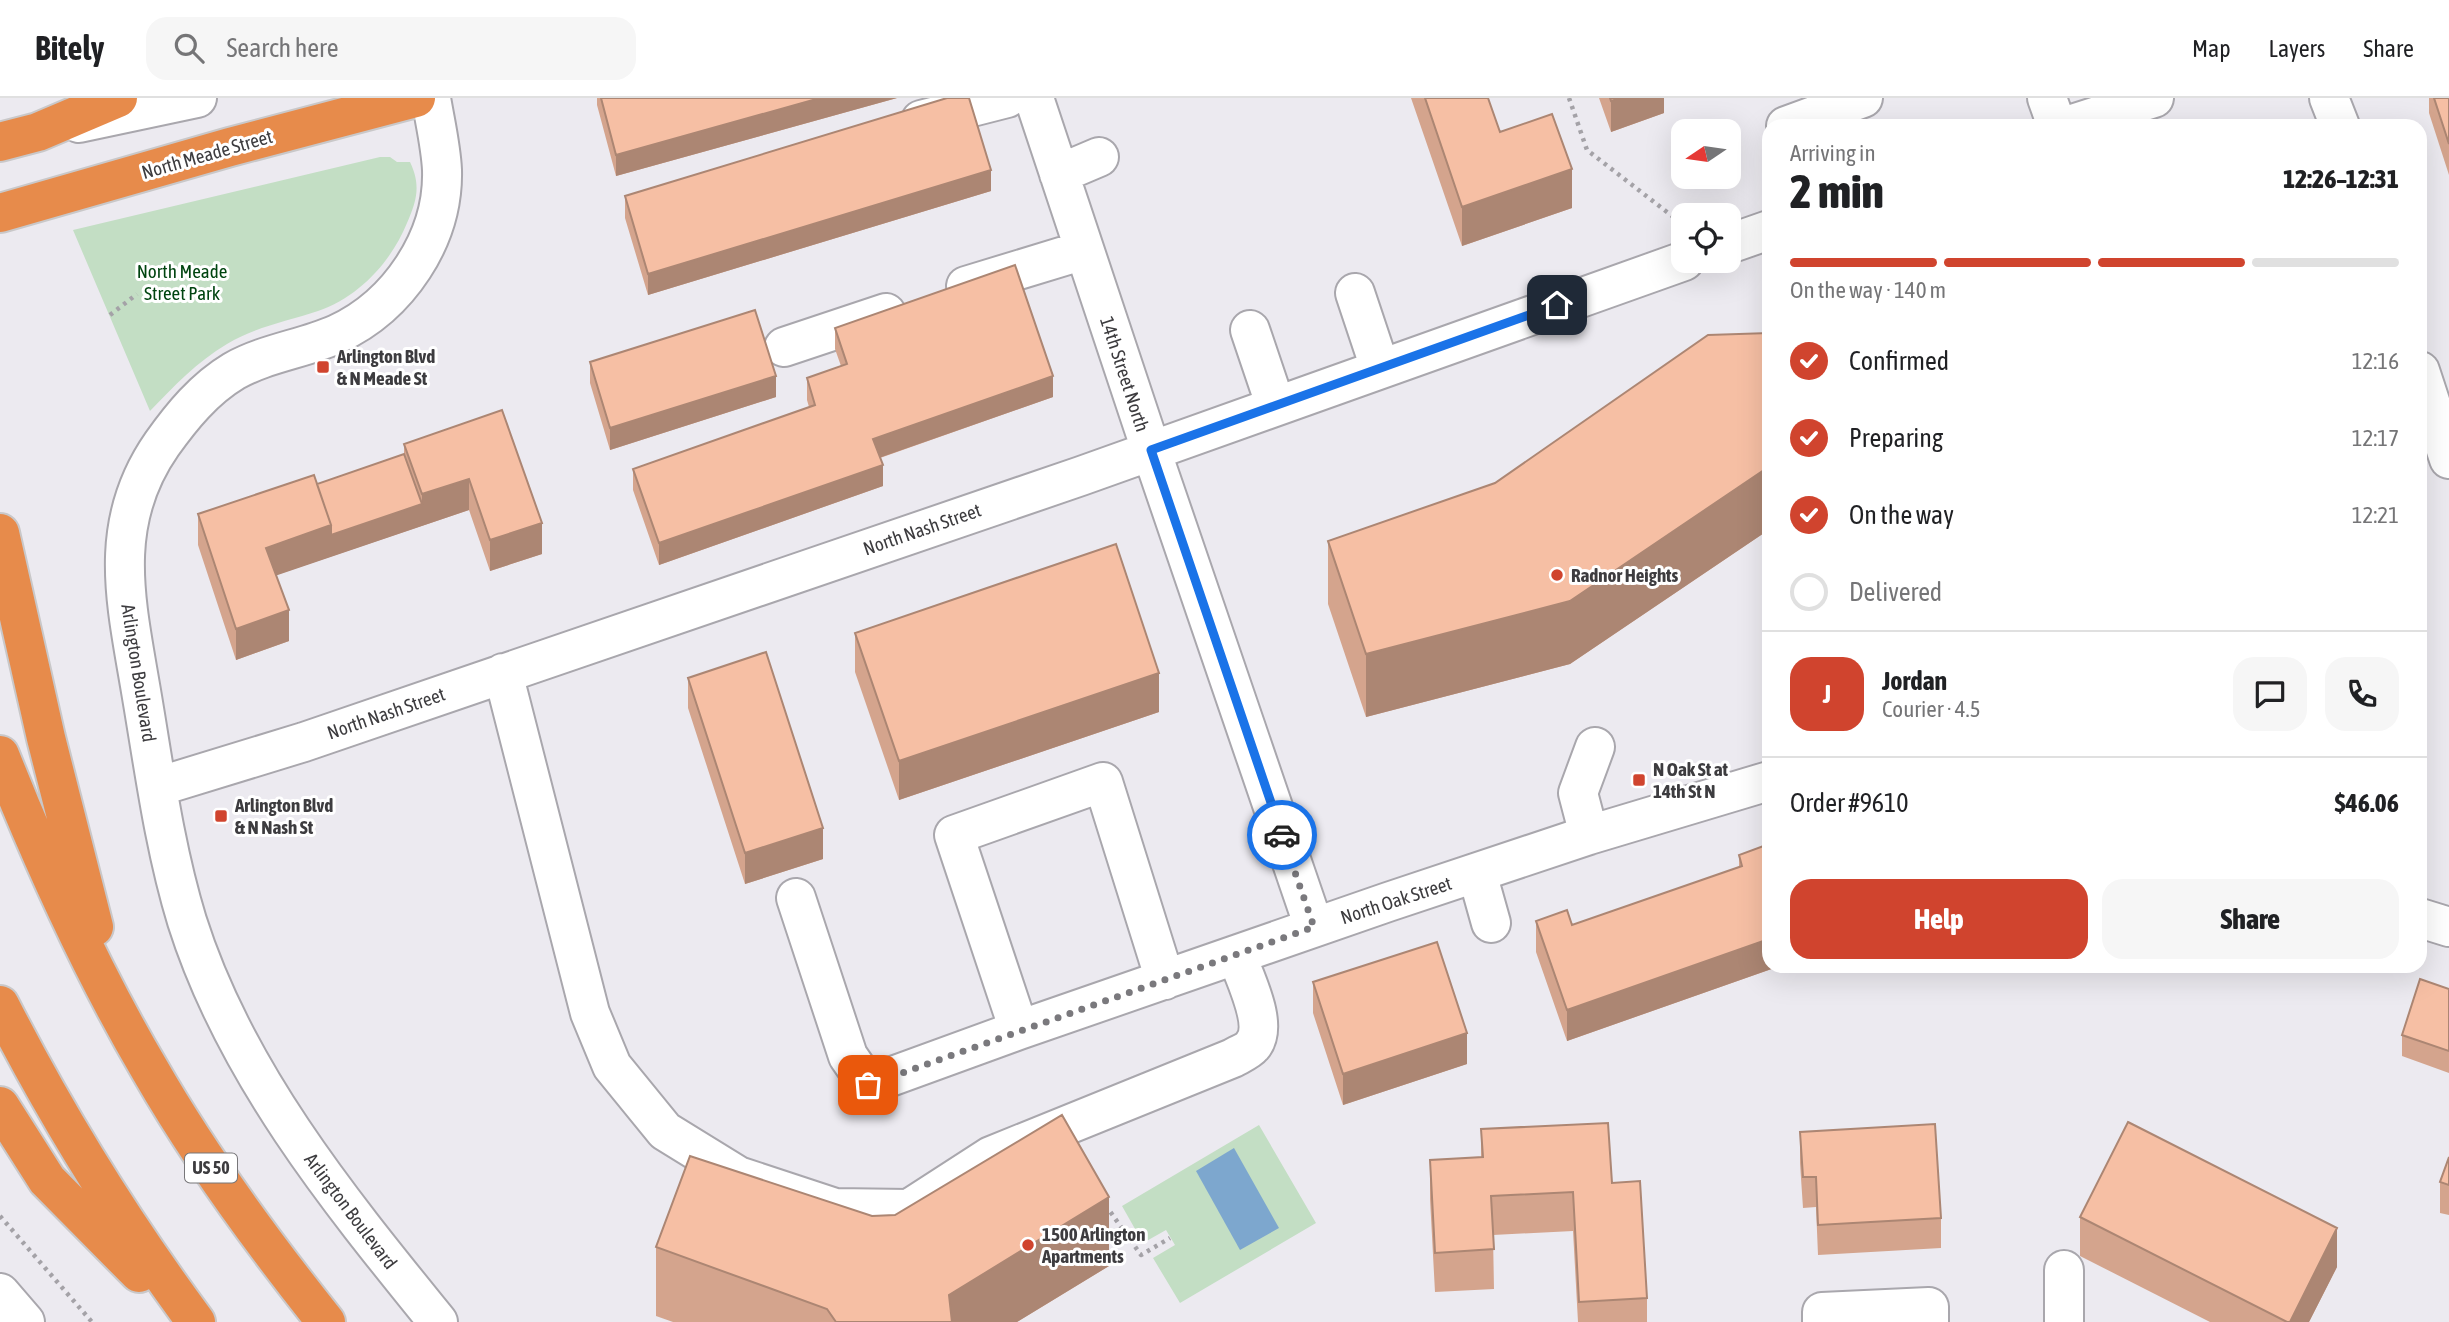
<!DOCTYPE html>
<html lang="en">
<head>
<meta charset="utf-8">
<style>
	body { margin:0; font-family:"Asap Condensed",sans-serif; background:#f6f6f6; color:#202124; height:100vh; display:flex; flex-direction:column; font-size:26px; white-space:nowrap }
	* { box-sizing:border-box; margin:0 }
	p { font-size:23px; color:#757577 }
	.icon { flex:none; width:38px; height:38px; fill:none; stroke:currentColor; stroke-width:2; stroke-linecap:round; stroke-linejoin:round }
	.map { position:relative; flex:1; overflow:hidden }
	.details { position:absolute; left:1762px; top:21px; width:665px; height:854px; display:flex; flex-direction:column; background:#fff; border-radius:21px; box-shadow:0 7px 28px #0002 }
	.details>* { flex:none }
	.needle { width:46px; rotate:257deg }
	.buttons { position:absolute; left:1671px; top:21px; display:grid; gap:14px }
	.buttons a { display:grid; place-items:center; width:70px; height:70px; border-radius:14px; background:#fff; box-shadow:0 7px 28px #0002; font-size:35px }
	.pin { position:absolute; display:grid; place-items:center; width:60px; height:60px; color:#fff; margin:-30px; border-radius:14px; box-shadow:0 4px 10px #0006 }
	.courier { position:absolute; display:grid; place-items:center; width:70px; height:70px; margin:-35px; border:5px solid #1a73e8; border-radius:50%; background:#fff; color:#222; box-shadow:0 2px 9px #0007 }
	.headline em { font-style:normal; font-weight:800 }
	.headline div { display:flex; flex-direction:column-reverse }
	.headline { display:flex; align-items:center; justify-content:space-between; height:119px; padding:0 28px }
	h1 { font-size:46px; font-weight:800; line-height:52px }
	.bar { display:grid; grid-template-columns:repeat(4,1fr); gap:10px 7px; align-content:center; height:84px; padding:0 28px }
	.bar i { height:9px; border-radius:5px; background:#e0e0e0 }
	.bar .current { background:#d0442e }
	.bar p { grid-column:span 4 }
	.line { display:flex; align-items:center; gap:18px; padding:0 28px; border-top:2px solid #e0e0e0 }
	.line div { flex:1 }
	.round { display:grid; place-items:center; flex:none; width:74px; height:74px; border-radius:21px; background:#f6f6f6 }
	ol { padding:0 28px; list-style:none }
	li { display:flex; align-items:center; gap:21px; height:77px }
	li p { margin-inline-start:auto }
	li .icon { padding:7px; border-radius:50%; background:#d0442e; color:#fff; stroke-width:4 }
	li:last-child { color:#757577 }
	li i { width:38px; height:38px; border:4px solid #e0e0e0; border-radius:50% }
	.action { display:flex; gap:14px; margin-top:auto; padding:14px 28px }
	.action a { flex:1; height:80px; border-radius:21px; background:#d0442e; color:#fff; font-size:28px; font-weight:800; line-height:80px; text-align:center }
	.action a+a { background:#f6f6f6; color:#202124 }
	header { display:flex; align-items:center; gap:42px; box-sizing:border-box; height:98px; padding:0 35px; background:#fff; border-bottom:2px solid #e0e0e0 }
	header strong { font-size:33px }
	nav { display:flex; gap:38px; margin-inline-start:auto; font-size:24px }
	.search { width:490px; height:63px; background:#f6f6f6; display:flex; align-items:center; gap:18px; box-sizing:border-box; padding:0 24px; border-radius:21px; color:#757577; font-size:26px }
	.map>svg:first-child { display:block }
	.green { fill:#c3dec4 }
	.water { fill:#7da7ce }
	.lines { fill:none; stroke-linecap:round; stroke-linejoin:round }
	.minor-casing { stroke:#a9a7ad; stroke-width:42 }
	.highway-casing { stroke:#c9c8c9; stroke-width:42 }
	.path { stroke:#a4a2a7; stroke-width:4.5; stroke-dasharray:3.5 5; stroke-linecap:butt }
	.minor { stroke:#fff; stroke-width:38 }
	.highway { stroke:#e78b4b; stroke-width:38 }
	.wall { fill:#d4a48d }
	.shaded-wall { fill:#ac8673 }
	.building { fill:#f6bfa4; stroke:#ac8673; stroke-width:2 }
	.done { stroke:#7a797d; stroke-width:7; stroke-dasharray:0 12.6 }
	.route { stroke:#1a73e8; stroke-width:9 }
	.poi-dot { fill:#d0442e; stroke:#fff; stroke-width:2.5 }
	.labels { text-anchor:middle; stroke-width:6; stroke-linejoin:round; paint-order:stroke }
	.shield { fill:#fff; stroke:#777679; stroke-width:2 }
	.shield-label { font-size:18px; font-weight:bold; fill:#3d3c3f }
	.street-label { font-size:19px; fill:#3d3c3f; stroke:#fff }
	.park-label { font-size:19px; fill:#004410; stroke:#fff }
	.poi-label { font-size:19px; font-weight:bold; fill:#3d3c3f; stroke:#fff; text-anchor:start }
</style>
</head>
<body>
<header>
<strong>Bitely</strong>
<div class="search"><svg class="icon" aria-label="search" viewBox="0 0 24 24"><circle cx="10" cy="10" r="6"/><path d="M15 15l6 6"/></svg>Search here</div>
<nav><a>Map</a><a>Layers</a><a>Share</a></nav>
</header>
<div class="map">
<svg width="2449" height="1224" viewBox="0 0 2449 1224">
	<rect width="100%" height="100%" fill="#eceaf0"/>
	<path class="green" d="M 380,59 L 390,59 L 397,64 L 410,64 C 421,87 417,102 407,125 C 391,164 359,199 318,213 C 288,223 255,229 227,246 C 198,263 174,288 150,313 L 73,132 Z
		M 1259,1027 L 1316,1125 L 1180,1205 L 1153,1160 L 1175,1147 L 1166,1132 L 1143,1145 L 1122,1108 Z"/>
	<path class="water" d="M 1234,1050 L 1279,1130 L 1240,1152 L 1196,1073 Z"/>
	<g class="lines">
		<defs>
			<path id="minor" d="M 431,0 C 435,24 441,49 442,72 C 444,141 398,208 337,236 C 303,251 266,255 234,273 C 204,291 182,318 162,346 C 106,426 126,504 141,593 C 154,669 164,748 187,823 C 235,975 339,1102 438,1224
				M 1034,0 L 1151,352 L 1314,829
				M 2047,0 L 2057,28
				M 2329,0 L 2340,28
				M 921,22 L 1007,0
				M 79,25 L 197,0
				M 1786,28 L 1863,0
				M 2066,28 L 2154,0
				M 1059,76 L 1099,59
				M 1729,146 L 1769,132
				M 966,188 L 1084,152
				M 1355,195 L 1380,270
				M 1250,232 L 1275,306
				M 784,249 L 886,215
				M 2420,273 L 2449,361
				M 503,575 L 590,915 L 612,968 L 665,1033 L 738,1078 L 835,1110 L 909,1111 L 991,1058 L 1233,960 C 1238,957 1248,953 1252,948 C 1270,928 1244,879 1237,858
				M 157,689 L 304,644 L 1081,378 L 1684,163
				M 1589,737 L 1578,695 L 1595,649
				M 1477,775 L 1491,825
				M 796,800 L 848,958 L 868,987 L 1019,932 L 1388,804 L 1589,737 L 1769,683
				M 2420,820 L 2449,829
				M 1019,932 L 954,737 L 1103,684 L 1165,882
				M 0,1195 L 25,1224
				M 1822,1224 L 1822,1214 L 1929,1209 L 1929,1224
				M 2064,1224 L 2064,1172"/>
			<path id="highway" d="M 0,44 L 38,34 L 118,0
				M 0,115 L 230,49 L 416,0
				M 0,435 L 46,640 L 94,829
				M 0,657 C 43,765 91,872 150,972 C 201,1061 262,1144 326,1224
				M 0,907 C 57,1019 122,1124 196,1224
				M 0,1008 L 47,1082 L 139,1175"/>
		</defs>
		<use href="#minor" class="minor-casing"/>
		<use href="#highway" class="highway-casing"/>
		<path class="path" d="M 1569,0 L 1587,52 L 1676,121
			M 110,217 L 137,196
			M 1104,1115 L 1109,1112 L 1141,1157 L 1170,1140
			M 0,1118 L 92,1224"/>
		<use href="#minor" class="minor"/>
		<use href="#highway" class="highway"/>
	</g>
	<path class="wall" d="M 597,0 L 897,0 L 616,78 L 597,7 Z
		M 1411,0 L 1488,0 L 1500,34 L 1572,110 L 1462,148 Z
		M 1599,0 L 1664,0 L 1664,15 L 1611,34 Z
		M 2429,0 L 2449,0 L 2449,77 L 2429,15 Z
		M 991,93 L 648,197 L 625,120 L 625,98 Z
		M 835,230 L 1053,299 L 880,360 L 883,388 L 659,467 L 633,392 L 633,371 L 809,309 L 807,302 L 807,280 L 841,268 L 835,251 Z
		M 1769,235 L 1769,433 L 1767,433 L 1570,566 L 1366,619 L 1328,506 L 1328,443 L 1495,385 Z
		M 590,264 L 776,299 L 610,352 L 590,285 Z
		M 502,312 L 542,456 L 490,473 L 469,412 L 276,477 L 289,543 L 236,562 L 198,447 L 198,416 L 317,386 L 404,356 L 404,346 Z
		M 855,535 L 1159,614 L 899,702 L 855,574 Z
		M 688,580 L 823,761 L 745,786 L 688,610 Z
		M 1739,757 L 1769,868 L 1780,868 L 1567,943 L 1536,854 L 1536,823 L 1572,827 L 1739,769 Z
		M 1313,884 L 1467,966 L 1343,1007 L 1313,915 Z
		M 2449,891 L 2449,975 L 2402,958 L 2402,937 Z
		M 1481,1031 L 1612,1085 L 1647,1200 L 1647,1224 L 1578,1224 L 1573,1133 L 1493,1137 L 1494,1191 L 1435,1194 L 1430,1101 L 1430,1062 L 1481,1059 Z
		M 1800,1034 L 1941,1120 L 1941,1150 L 1818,1157 L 1816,1109 L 1803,1110 L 1800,1065 Z
		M 2449,1059 L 2449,1117 L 2440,1115 L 2440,1084 Z
		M 872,1118 L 1109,1168 L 1017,1224 L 673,1224 L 656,1218 L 656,1149 Z
		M 2080,1119 L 2337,1169 L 2309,1224 L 2210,1224 L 2080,1158 Z"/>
	<path class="shaded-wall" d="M 820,0 L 897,0 L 616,78 L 616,57 Z
		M 1620,0 L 1664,0 L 1664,15 L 1611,34 L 1611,3 Z
		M 1572,71 L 1572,110 L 1462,148 L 1462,109 Z
		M 991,72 L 991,93 L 648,197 L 648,176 Z
		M 776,278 L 776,299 L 610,352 L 610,330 Z
		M 1053,278 L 1053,299 L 873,362 L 873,341 Z
		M 883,367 L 883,388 L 659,467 L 659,445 Z
		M 1767,370 L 1767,433 L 1570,566 L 1366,619 L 1366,556 Z
		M 469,381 L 469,412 L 266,481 L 266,450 L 331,427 L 422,406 L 422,396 Z
		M 542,425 L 542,456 L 490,473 L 490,442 Z
		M 289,512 L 289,543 L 236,562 L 236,531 Z
		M 1159,575 L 1159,614 L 899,702 L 899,663 Z
		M 823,730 L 823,761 L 745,786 L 745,755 Z
		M 1769,841 L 1769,868 L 1780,868 L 1567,943 L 1567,912 Z
		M 1467,935 L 1467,966 L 1343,1007 L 1343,976 Z
		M 1109,1099 L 1109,1168 L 1017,1224 L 949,1224 L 949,1197 Z
		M 2337,1130 L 2337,1169 L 2309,1224 L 2290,1224 Z"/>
	<path class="building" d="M 601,0 L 820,0 L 616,57 Z
		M 947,0 L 969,0 L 991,72 L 648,176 L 625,98 Z
		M 1425,0 L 1488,0 L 1500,34 L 1552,16 L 1572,71 L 1462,109 Z
		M 1610,0 L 1620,0 L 1611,3 Z
		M 2434,0 L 2449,0 L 2449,46 Z
		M 1015,167 L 1053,278 L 873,341 L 883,367 L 659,445 L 633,371 L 815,307 L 807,280 L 847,266 L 835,230 Z
		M 755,212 L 776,278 L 610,330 L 590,264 Z
		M 1769,235 L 1769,370 L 1767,370 L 1570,503 L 1366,556 L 1328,443 L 1495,385 L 1708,237 Z
		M 502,312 L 542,425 L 490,442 L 469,381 L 422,396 L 404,346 Z
		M 404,356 L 422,406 L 331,437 L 331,427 L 317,386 Z
		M 314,377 L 331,427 L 266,450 L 289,512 L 236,531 L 198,416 Z
		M 1116,446 L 1159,575 L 899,663 L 855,535 Z
		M 766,554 L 823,730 L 745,755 L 688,580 Z
		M 1769,746 L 1769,841 L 1567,912 L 1536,823 L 1567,812 L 1572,827 L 1742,768 L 1739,757 Z
		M 1437,844 L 1467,935 L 1343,976 L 1313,884 Z
		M 2420,881 L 2449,891 L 2449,953 L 2402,937 Z
		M 1062,1017 L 1109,1099 L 949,1197 L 952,1224 L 836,1224 L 827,1211 L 656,1149 L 690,1058 L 872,1118 L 895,1117 Z
		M 2128,1024 L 2337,1130 L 2290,1224 L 2287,1224 L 2080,1119 Z
		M 1608,1025 L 1612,1085 L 1640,1083 L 1647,1200 L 1579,1204 L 1573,1094 L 1491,1098 L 1494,1151 L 1435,1155 L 1430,1062 L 1483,1059 L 1481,1031 Z
		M 1935,1026 L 1941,1120 L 1818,1127 L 1816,1079 L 1803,1079 L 1800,1034 Z
		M 2449,1059 L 2449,1087 L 2440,1084 Z"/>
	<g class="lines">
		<path class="done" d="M 868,987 L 1314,829 L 1282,737"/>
		<path class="route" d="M 1282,737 L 1151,352 L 1557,207"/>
	</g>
	<g class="poi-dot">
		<rect x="316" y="262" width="14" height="14" rx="3.5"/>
		<circle cx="1557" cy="477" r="7"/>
		<rect x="1632" y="675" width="14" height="14" rx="3.5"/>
		<rect x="214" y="711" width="14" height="14" rx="3.5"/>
		<circle cx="1028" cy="1147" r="7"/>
	</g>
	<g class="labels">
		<rect class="shield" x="185" y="1055.5" width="52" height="29" rx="5"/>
		<g class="shield-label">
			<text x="211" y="1076">US 50</text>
		</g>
		<g class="street-label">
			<text transform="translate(207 56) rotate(-16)" y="7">North Meade Street</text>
			<text transform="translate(1125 276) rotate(72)" y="7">14th Street North</text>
			<text transform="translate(922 431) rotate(-19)" y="7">North Nash Street</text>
			<text transform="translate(139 575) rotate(81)" y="7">Arlington Boulevard</text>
			<text transform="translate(386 615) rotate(-19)" y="7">North Nash Street</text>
			<text transform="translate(1396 802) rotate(-18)" y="7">North Oak Street</text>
			<text transform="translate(351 1113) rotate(53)" y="7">Arlington Boulevard</text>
		</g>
		<g class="park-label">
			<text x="182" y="180">North Meade<tspan x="182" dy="22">Street Park</tspan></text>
		</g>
		<g class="poi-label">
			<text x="337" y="265">Arlington Blvd<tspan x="337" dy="22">&amp; N Meade St</tspan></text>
			<text x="1571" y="484">Radnor Heights</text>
			<text x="1653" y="678">N Oak St at<tspan x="1653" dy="22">14th St N</tspan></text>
			<text x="235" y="714">Arlington Blvd<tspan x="235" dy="22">&amp; N Nash St</tspan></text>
			<text x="1042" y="1143">1500 Arlington<tspan x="1042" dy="22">Apartments</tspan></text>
		</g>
	</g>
</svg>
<div class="buttons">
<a><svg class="needle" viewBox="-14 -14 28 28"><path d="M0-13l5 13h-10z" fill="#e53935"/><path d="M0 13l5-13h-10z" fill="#757577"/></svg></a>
<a><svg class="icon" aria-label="locate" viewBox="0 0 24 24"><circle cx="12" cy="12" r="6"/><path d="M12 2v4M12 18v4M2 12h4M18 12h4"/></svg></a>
</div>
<div class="pin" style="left:868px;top:987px;background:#ea580c"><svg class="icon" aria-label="bag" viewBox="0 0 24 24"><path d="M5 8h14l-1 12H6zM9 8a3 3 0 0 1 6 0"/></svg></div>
<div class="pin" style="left:1557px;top:207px;background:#1f2937"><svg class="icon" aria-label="home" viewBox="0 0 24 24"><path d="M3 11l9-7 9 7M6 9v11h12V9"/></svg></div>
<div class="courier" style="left:1282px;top:737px"><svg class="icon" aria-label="car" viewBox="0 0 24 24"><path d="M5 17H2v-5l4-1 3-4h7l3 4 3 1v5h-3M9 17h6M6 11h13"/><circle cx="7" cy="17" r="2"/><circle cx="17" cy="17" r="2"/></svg></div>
<section class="details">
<div class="headline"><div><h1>2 min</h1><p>Arriving in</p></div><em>12:26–12:31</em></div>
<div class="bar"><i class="current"></i><i class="current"></i><i class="current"></i><i></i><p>On the way · 140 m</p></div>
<ol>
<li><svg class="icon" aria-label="check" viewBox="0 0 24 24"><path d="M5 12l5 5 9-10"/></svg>Confirmed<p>12:16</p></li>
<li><svg class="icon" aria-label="check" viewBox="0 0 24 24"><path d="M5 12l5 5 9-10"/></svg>Preparing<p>12:17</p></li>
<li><svg class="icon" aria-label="check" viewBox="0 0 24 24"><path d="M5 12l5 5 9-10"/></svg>On the way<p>12:21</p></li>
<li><i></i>Delivered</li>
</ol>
<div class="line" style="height:126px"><b class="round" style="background:#d0442e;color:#fff">J</b><div><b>Jordan</b><p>Courier · 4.5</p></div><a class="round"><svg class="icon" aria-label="chat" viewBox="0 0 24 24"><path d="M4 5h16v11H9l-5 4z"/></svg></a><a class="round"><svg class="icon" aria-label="phone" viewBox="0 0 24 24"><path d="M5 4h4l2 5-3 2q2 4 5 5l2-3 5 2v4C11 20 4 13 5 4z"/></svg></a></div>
<div class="line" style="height:91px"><div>Order #9610</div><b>$46.06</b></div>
<div class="action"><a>Help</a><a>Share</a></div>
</section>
</div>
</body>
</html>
